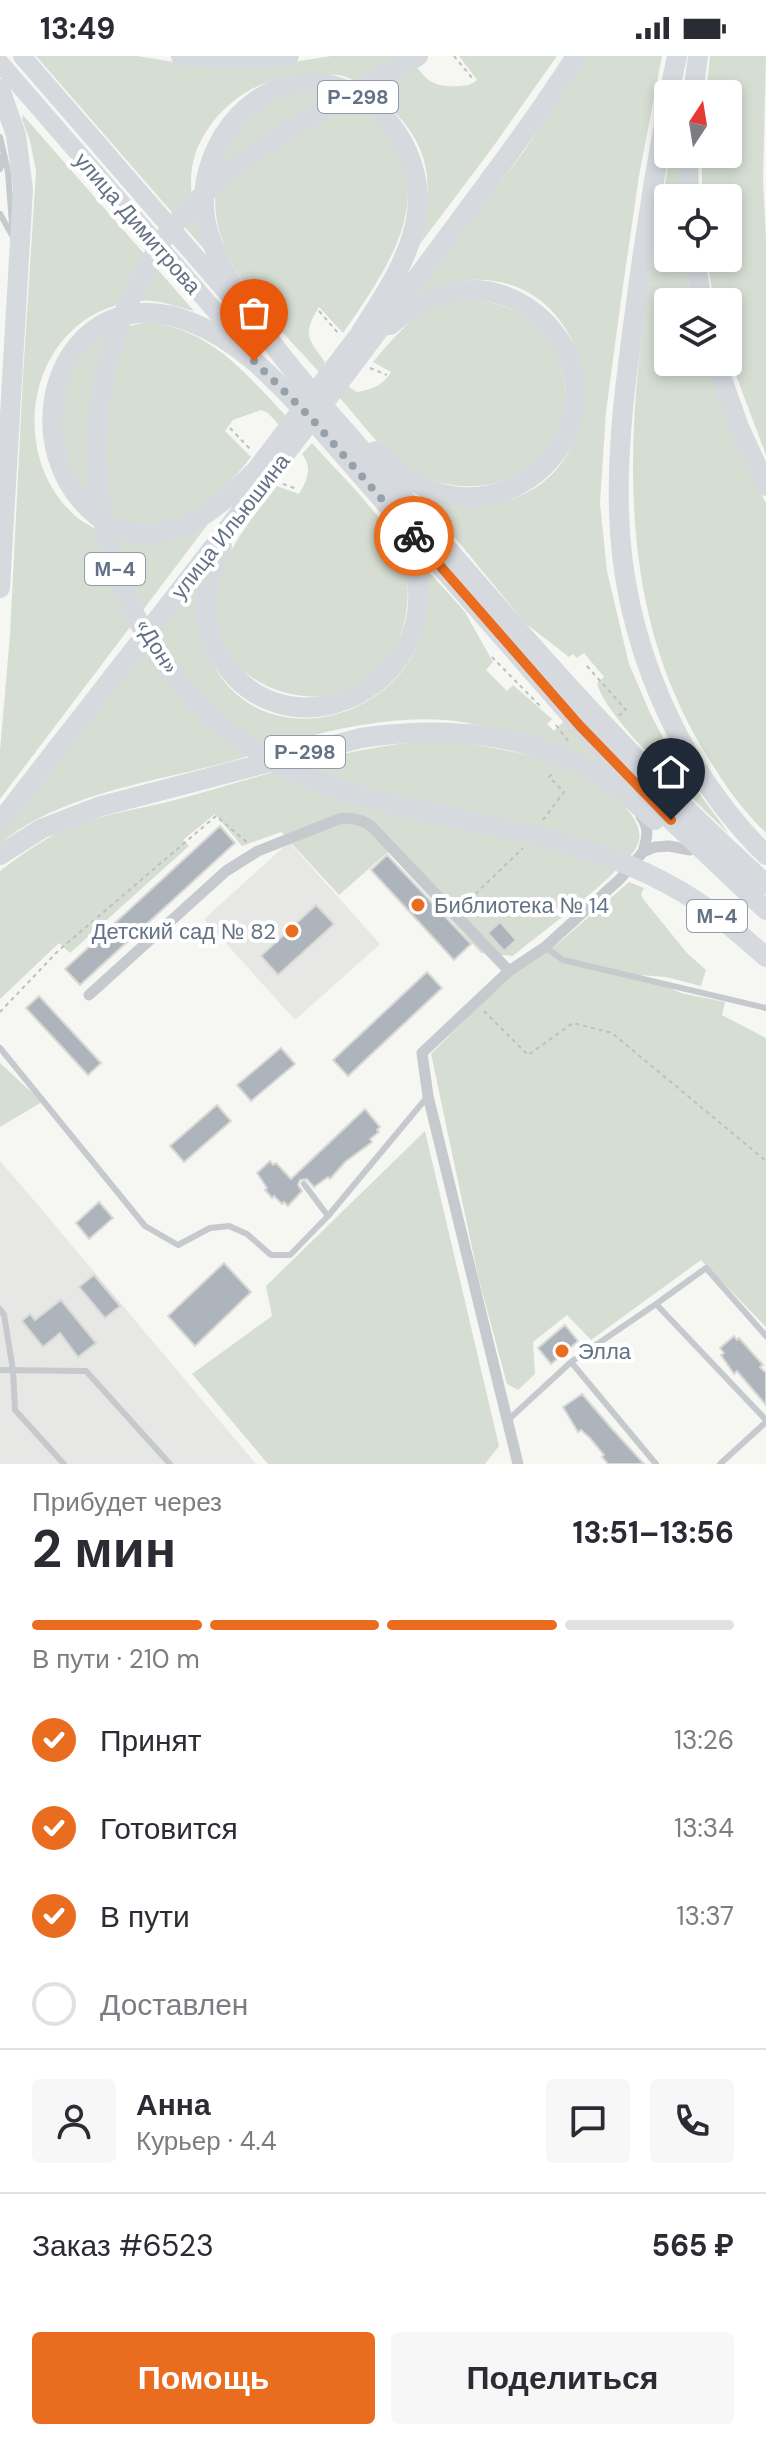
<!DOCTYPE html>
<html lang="ru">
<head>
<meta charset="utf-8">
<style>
	body { margin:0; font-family:"DM Sans",sans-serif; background:#f7f7f7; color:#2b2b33; height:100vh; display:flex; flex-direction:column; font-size:30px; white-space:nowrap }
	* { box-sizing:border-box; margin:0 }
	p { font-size:26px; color:#7c7c81 }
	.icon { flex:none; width:44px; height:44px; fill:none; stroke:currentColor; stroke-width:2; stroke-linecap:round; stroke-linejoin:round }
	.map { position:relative; height:1408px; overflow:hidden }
	.side { display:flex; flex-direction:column; background:#fff; flex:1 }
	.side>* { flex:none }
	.needle { width:52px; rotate:12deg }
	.controls { position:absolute; left:654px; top:24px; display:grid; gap:16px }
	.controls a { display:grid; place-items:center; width:88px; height:88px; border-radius:8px; background:#fff; box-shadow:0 4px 12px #0003; font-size:40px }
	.pin { position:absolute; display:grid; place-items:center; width:68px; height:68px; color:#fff; margin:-82px -34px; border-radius:50% 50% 50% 0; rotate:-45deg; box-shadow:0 0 8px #0007 }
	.pin .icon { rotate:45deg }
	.courier { position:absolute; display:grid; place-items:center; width:80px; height:80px; margin:-40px; border:6px solid #ea6c1f; border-radius:50%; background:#fff; color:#222; box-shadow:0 2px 10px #0007 }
	.overview em { font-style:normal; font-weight:700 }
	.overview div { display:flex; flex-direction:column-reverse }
	.overview { display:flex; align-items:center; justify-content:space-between; height:136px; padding:0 32px }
	h1 { font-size:52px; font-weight:700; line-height:60px }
	.bar { display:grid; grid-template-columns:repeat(4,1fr); gap:12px 8px; align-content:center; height:96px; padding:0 32px }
	.bar i { height:10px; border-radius:6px; background:#e1e1e2 }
	.bar .selected { background:#ea6c1f }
	.bar p { grid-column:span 4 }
	.line { display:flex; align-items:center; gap:20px; padding:0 32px; border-top:2px solid #e1e1e2 }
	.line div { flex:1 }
	.round { display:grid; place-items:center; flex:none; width:84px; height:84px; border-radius:8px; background:#f7f7f7 }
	ol { padding:0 32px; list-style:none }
	li { display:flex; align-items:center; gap:24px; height:88px }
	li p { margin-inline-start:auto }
	li .icon { padding:8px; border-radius:50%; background:#ea6c1f; color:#fff; stroke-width:4 }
	li:last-child { color:#7c7c81 }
	li i { width:44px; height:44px; border:4px solid #e1e1e2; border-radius:50% }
	.button { display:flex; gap:16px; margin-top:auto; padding:16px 32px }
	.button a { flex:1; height:92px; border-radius:8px; background:#ea6c1f; color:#fff; font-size:32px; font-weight:700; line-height:92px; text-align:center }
	.button a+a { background:#f7f7f7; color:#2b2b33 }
	.status { display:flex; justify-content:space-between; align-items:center; height:56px; padding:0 40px; background:#fff; direction:ltr }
	.status svg { height:22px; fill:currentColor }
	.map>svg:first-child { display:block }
	.built { fill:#e7e8e6 }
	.green { fill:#d6ded4 }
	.building { fill:#aeb4bb; stroke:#d8d8d5; stroke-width:2 }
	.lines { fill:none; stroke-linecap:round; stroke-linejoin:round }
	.path { stroke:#bdbfc2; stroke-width:2; stroke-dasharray:4 4; stroke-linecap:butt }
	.lane { stroke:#c6c9cd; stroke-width:6 }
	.street { stroke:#c6c9cd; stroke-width:11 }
	.primary { stroke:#d6dadf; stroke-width:18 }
	.highway { stroke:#d6dadf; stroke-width:20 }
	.done { stroke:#97a1ac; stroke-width:8; stroke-dasharray:0 14.4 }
	.route { stroke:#ea6c1f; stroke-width:10 }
	.poi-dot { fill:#ea6c1f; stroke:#fff; stroke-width:3 }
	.labels { text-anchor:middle; stroke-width:8; stroke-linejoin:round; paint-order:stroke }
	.shield { fill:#fff; stroke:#929caa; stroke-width:2 }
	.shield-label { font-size:20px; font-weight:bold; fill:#647285 }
	.street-label { font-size:22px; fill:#647285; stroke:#fff }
	.poi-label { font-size:22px; fill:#647285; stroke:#fff; text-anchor:start }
</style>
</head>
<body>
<div class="status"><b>13:49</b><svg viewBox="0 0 49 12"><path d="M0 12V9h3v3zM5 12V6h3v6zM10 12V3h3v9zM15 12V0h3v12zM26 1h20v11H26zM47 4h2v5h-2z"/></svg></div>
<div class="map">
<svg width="766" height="1408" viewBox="0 0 766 1408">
	<rect width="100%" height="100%" fill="#f6f7f3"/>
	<path class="built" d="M 289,786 L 380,888 L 295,964 L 204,863 Z
		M 0,1105 L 38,1149 L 256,1408 L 0,1408 Z"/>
	<path class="green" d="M 36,0 L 137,0 L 192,9 L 262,11 L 331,0 L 409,0 C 424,21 429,32 458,30 C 467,29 470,30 477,24 L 459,0 L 557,0 L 490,95 L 417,192 C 434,133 435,92 386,48 C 375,38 361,26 346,21 C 336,17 321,20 310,19 C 261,18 214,49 196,96 C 185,126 194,162 205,190 L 203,192 Z
		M 586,0 L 662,0 L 639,120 L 621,244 L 606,356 L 600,447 L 607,515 L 629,608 L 651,659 L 675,704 L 729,778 C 700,749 605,663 597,627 L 604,621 L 584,597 L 577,602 L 573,598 L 569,601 L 525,567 L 421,440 C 456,453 487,453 522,439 C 555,425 579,389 583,354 C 585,342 581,329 580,317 C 578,303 575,289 568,277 C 534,217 464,210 409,245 L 525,94 Z
		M 710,0 L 766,0 L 763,124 L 766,182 L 766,399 L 728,298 L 728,246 L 714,246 L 707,202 L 728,202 L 728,142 L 702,142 L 702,98 L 728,98 L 728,38 L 706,38 Z
		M 300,34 C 310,35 322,33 331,35 C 346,39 366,56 377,67 C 445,134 386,215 343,277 L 319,251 C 302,278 308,283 325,306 L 320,317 C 273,265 206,204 216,128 C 218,108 218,100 231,83 C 252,56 266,44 300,34 Z
		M 23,59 L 194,255 C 176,251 159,243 140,245 C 30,254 0,398 79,463 C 89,470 106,479 118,481 C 125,481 135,478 142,477 C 164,474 186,471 208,468 L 0,743 L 0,694 L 10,579 L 23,320 L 36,115 L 30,85 L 22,63 Z
		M 670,98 L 678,98 L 680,142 L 668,142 L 668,202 L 685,202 L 692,246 L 668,246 L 668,306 L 708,306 L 755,427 L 766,447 L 766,777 C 741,753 722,725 704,695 C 594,515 636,295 670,98 Z
		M 478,243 C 506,249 533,261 550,284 C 555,290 557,299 560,306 C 581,362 544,419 487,429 C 461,433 433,428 411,414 C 382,397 360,364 338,340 L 346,329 L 357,336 C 371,334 384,329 391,316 L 373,306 C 393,283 416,253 447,246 C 457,243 468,244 478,243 Z
		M 149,266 C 213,275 244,316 286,360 L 279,369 L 268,357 L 261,354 L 233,364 L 225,375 L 251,401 C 220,441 177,482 122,465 C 107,460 76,432 62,421 L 60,315 L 104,275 Z
		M 312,387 C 343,422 383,458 403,501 C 409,516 409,551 404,567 C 371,697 176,638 221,517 C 233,484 256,457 277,430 L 299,438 C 307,424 313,412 302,398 Z
		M 423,509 L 465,556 L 493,606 L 486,614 L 507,635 L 513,629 L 552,663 L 547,668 L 554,675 L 563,666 L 617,720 C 562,699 505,669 445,664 C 397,660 342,671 295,684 C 274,690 254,699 232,705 C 159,725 60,737 0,788 L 0,776 L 200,521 C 188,580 219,650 285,661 C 342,671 407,634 422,576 C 428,554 425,532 423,509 Z
		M 445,684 C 482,690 518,695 553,706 C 579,714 654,756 637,790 C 634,797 626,803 621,809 C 589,843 549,870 513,900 L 481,897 L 388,796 L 339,839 L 281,776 L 242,790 L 215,758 L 183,784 L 189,790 L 70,897 L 59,887 L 0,943 L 0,815 C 19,800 40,786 61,775 C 95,759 131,755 167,746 C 257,723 351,687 445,684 Z
		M 629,826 L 644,832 L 641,838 L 644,844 L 687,897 L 706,914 L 701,930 L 666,921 L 640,919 L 681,937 L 725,946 L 722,959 L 766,982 L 766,1271 L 701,1204 L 591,1284 L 567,1259 L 533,1286 L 535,1318 L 518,1334 L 507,1328 L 478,1220 L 431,998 L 505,924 L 561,885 Z
		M 0,1007 L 42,1046 L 0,1071 Z
		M 425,1075 L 499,1390 L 485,1408 L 268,1408 L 192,1318 L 272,1260 L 266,1230 Z"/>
	<path class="building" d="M 220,770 L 235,787 L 80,929 L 65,913 Z
		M 387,799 L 471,888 L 454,904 L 371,814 Z
		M 316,849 L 334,868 L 278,919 L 261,900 Z
		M 500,866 L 516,884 L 504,895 L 488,877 Z
		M 427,916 L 442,932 L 348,1020 L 333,1004 Z
		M 39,940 L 101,1007 L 88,1019 L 26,952 Z
		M 281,992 L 295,1008 L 251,1045 L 237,1029 Z
		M 217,1049 L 231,1065 L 184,1106 L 170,1090 Z
		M 365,1053 L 380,1071 L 377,1074 L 379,1076 L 370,1083 L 372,1086 L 345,1106 L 330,1123 L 328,1121 L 314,1131 L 307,1123 L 300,1124 L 298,1129 L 302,1135 L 288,1150 L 284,1146 L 282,1148 L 274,1140 L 272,1142 L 265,1134 L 267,1132 L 257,1117 L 270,1105 L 273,1109 L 276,1107 L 291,1123 Z
		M 99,1146 L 113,1162 L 89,1183 L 76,1167 Z
		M 224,1207 L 251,1236 L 195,1290 L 168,1260 Z
		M 94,1219 L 120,1250 L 105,1262 L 79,1231 Z
		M 61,1244 L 96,1287 L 78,1301 L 60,1277 L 43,1291 L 22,1265 L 30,1258 L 35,1264 Z
		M 565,1269 L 578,1285 L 551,1308 L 538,1292 Z
		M 734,1280 L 737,1284 L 739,1282 L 763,1309 L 760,1311 L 766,1317 L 766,1349 L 737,1315 L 734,1318 L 721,1299 L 724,1297 L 720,1292 Z
		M 582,1338 L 613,1374 L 644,1408 L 608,1408 L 602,1401 L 604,1399 L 590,1382 L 581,1374 L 578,1376 L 563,1351 Z"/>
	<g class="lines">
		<path class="path" d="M 454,0 L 473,23
			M 319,255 L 338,277
			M 370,312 L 387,319
			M 230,372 L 250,393
			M 283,428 L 297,433
			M 492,601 L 542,652
			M 587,610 L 626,654 L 617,661
			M 556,669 L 569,686
			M 543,764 L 564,736 L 549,721 L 555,715
			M 464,849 L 523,792
			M 484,955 L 528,999 L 573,967 L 612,977 L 766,1105
			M 0,956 L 58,895 L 216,760 L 249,788"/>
		<path class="lane" d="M 0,81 L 8,116 L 12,168
			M 0,113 L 3,99
			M 0,158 L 13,181
			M 545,891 L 563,904 L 766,952
			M 0,992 L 145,1170 L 178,1189 L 210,1172 L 229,1170 L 247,1178 L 271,1199 L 290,1199 L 328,1160 L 428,1040
			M 304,1128 L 328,1160
			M 0,1253 L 4,1259 L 13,1314 L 15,1354 L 64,1408
			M 766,1280 L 706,1212 L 656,1248 L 766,1364
			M 571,1306 L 656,1248
			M 0,1314 L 86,1315 L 170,1408
			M 508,1364 L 571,1306 L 656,1408
			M 720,1408 L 766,1366"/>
		<path class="street" d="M 641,760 C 650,773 647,782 643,796
			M 89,939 L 226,815 L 258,795 L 339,763 C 352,761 360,763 371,770 L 509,915
			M 518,1408 L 428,1040 L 422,997 L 509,915 L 545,891 L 620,823 L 643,796 L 655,791 L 669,790 L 690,794"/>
		<path class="primary" d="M 22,0 L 240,252
			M 0,7 L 250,295"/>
		<path class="highway" d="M 181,0 L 240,3 L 289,0
			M 418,0 C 329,52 236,93 169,175 C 159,188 151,204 143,219 C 45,389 107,620 283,710 C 366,752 461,760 550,783 C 600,796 654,817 698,846 C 722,862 744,882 766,901
			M 0,33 L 16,79 L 23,133 L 0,532
			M 669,38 L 677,0
			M 693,38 L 698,0
			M 668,45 C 655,115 644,185 635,255 C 626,321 617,388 619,455 C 622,581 676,710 766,799
			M 688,98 L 689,142
			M 695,202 L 702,246
			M 361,276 C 384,240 411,201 417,157 C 424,102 386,42 331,29 C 258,13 201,85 204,151 C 207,230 333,360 385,420 C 506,562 627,703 766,828
			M 716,306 L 739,371 L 766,430
			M 376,395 C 393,411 414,429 436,436 C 527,465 613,366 559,283 C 545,263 526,247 502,239 C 462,225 421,243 390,269
			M 253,417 C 216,455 167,496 110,469 C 0,401 58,211 193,267 C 241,286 276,325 311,362 L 580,670 L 671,764 L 766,854
			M 248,425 L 369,266
			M 222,491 C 205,523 199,562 217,596 C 279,708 443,634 415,514 C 411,498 401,484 393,470
			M 0,766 C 140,585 282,406 417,222 C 471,148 527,77 576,0
			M 0,799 L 41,773 L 98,751 L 361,682 C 443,670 531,676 602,721 C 621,733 638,749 655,764"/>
	</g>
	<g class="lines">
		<path class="done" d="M 254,305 L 311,362 L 414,480"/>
		<path class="route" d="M 414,480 L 580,670 L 671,764"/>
	</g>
	<g class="poi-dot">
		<circle cx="418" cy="849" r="8"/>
		<circle cx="292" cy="875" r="8"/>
		<circle cx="562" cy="1295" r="8"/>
	</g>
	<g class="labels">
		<g class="shield">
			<rect x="318" y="25" width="80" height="32" rx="6"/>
			<rect x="85" y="497" width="60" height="32" rx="6"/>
			<rect x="265" y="680" width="80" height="32" rx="6"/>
			<rect x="687" y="844" width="60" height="32" rx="6"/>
		</g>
		<g class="shield-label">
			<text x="358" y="48">Р-298</text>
			<text x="115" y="520">М-4</text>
			<text x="305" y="703">Р-298</text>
			<text x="717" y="867">М-4</text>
		</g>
		<g class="street-label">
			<text transform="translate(138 167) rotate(49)" y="8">улица Димитрова</text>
			<text transform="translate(230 470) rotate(-52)" y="8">улица Ильюшина</text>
			<text transform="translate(157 590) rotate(58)" y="8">«Дон»</text>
		</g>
		<g class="poi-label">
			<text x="434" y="857">Библиотека № 14</text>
			<text x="276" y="883" text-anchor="end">Детский сад № 82</text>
			<text x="578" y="1303">Элла</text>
		</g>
	</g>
</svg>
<div class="controls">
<a><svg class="needle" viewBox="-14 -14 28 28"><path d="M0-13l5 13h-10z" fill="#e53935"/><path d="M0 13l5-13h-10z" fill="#7c7c81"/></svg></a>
<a><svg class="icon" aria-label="locate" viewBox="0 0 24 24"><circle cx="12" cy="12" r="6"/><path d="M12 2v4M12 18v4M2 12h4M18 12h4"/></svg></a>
<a><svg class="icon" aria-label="layers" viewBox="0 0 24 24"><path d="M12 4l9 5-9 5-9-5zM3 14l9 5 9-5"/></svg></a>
</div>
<div class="pin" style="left:254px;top:305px;background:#ea580c"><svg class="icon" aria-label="bag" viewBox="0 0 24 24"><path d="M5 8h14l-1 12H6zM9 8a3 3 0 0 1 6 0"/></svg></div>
<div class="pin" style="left:671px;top:764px;background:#1f2937"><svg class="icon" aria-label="home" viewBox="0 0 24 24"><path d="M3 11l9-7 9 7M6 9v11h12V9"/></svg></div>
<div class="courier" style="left:414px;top:480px"><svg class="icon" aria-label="bike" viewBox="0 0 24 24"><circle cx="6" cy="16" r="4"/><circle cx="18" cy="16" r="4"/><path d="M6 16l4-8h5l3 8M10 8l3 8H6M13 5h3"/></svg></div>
</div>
<section class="side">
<div class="overview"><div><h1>2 мин</h1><p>Прибудет через</p></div><em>13:51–13:56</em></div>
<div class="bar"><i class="selected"></i><i class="selected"></i><i class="selected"></i><i></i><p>В пути · 210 m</p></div>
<ol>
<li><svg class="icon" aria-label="check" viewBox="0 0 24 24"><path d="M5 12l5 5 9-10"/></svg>Принят<p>13:26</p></li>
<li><svg class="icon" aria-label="check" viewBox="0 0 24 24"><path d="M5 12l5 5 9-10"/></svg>Готовится<p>13:34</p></li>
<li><svg class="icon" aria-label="check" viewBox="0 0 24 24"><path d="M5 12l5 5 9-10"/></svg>В пути<p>13:37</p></li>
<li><i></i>Доставлен</li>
</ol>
<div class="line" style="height:144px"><a class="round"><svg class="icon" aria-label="person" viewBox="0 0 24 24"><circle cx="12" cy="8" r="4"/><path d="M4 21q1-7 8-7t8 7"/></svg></a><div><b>Анна</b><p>Курьер · 4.4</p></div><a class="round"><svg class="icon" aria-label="chat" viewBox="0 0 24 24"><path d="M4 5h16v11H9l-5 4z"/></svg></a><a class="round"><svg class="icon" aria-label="phone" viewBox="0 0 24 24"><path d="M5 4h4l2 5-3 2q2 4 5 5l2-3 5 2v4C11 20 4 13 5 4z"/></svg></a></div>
<div class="line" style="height:104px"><div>Заказ #6523</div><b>565 ₽</b></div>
<div class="button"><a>Помощь</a><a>Поделиться</a></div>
</section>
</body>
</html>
